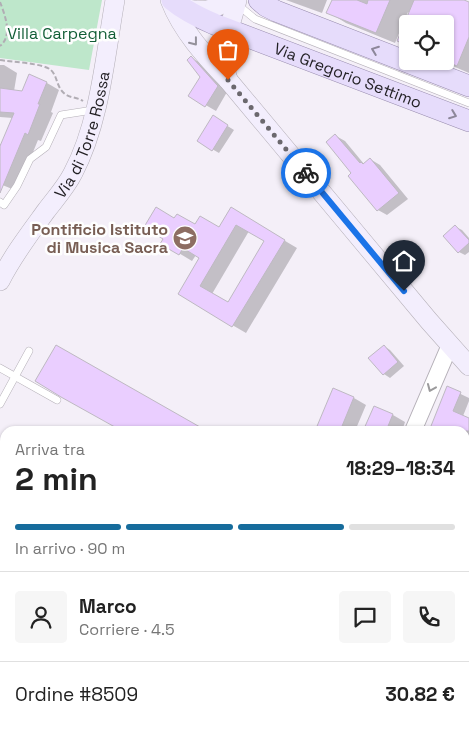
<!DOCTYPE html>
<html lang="it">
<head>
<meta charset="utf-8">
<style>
	body { margin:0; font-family:"Space Grotesk",sans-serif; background:#f6f6f6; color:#222; height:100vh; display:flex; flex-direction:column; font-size:19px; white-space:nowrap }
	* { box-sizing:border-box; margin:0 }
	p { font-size:16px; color:#767676 }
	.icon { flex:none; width:28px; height:28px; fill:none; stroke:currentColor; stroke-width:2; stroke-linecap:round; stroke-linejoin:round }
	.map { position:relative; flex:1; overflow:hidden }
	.sheet { position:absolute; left:0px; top:426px; width:470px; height:311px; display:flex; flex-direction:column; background:#fff; border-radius:15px 15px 0 0; box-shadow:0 1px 4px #0004 }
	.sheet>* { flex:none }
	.controls { position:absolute; left:399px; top:15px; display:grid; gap:10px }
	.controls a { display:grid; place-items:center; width:55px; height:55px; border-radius:5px; background:#fff; box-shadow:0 1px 4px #0004; font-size:25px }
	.pin { position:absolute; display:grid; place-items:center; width:42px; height:42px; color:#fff; margin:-51px -21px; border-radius:50% 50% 50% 0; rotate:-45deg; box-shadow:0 0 5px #0007 }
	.pin .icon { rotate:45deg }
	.courier { position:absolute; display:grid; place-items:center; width:50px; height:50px; margin:-25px; border:4px solid #1a73e8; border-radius:50%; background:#fff; color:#222; box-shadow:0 1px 6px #0007 }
	.headline em { font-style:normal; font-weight:700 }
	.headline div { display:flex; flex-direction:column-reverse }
	.headline { display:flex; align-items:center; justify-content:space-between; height:85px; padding:0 15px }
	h1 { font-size:32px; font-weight:700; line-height:38px }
	.bar { display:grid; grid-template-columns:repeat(4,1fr); gap:8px 5px; align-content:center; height:60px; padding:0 15px }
	.bar i { height:6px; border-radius:4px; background:#e0e0e0 }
	.bar .current { background:#166c9c }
	.bar p { grid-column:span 4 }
	.line { display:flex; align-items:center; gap:12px; padding:0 15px; border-top:1px solid #e0e0e0 }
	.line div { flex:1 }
	.round { display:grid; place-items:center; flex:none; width:52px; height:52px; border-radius:5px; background:#f6f6f6 }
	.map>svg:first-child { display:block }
	.green { fill:#bee7cb }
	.shadow { fill:#0003; fill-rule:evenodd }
	.building { fill:#eaceff; stroke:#beb9c2; fill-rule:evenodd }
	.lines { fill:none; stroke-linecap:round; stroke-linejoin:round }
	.service-casing { stroke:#b5b0b8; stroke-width:8 }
	.pedestrian-casing { stroke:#b5b0b8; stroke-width:11 }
	.minor-casing { stroke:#b5b0b8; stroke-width:15 }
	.tertiary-casing { stroke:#b5b0b8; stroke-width:18 }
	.secondary-casing { stroke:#b5b0b8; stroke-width:20 }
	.primary-casing { stroke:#978bad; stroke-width:22 }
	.path { stroke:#b1adb4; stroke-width:2; stroke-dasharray:5 2.5; stroke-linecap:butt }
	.service { stroke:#fff; stroke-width:7 }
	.pedestrian { stroke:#fff; stroke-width:10 }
	.minor { stroke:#fff; stroke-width:14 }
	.tertiary { stroke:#fff; stroke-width:16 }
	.secondary { stroke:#f3eefd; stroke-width:19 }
	.primary { stroke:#e6dcfb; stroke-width:21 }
	.oneway { stroke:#94919b }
	.oneway2 { stroke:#8d879a }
	.oneway3 { stroke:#9b9a9c }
	.done { stroke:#6b686e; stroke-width:5; stroke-dasharray:0 9 }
	.route { stroke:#1a73e8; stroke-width:6 }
	.labels { text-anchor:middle; stroke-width:5; stroke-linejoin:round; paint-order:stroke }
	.park-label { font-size:16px; fill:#115d36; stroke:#fefefe }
	.street-label { font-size:16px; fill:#211f23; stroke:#fefefe }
	.education-label { font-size:16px; font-weight:bold; fill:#785e54; stroke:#fefefe; text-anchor:end }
</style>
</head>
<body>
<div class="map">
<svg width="469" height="737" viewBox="0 0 469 737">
	<rect width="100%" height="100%" fill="#f4eff8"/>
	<path class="green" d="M 0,0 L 102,0 L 89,70 L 0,58 Z
		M 266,732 L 418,732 L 431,737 L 265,737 Z"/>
	<path class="shadow" d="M 286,0 L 327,0 L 322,13 Z
		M 333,0 L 460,0 L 469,4 L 469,73 L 441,61 L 445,61 L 445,24 L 408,24 L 408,46 L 398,41 L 410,13 L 408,12 L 395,43 L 346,23 L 328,12 Z
		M 191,58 L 201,63 L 227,92 L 216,111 L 190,96 L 201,77 Z
		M 0,65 L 4,65 L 17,73 L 14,91 L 23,93 L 30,76 L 47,83 L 59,90 L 51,112 L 53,113 L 41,141 L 38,140 L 17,191 L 0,184 L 0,144 L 2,144 L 13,118 L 0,117 Z
		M 213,117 L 234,130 L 219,153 L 198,141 Z
		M 336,136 L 345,141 L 364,164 L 370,159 L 380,165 L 408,199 L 387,215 L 378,210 L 353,173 Z
		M 231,209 L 297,248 L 246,333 L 179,294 L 201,258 L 196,255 L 192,261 L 162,243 L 175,220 L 195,226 L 219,229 ZM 249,231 L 266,241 L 229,304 L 212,294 Z
		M 456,227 L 462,230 L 469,238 L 469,252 L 465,255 L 459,252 Z
		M 384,346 L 390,350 L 404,366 L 390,378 L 384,374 Z
		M 56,347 L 205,431 L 125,431 L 37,381 Z
		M 448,388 L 469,398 L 469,401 L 463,416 L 469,419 L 469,448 L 465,447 L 465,431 L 430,431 Z
		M 333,390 L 354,398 L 366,405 L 355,431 L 316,431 Z
		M 374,407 L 393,415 L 405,422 L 402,431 L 365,431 Z
		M 469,522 L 469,541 L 465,539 L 465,531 Z
		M 469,667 L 469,690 L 465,687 L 465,672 Z
		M 116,732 L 152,732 L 152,737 L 115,737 Z"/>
	<path class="building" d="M 332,0 L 357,0 L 367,4 L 368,0 L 390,0 L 376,33 L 326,13 Z
		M 414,0 L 464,0 L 469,2 L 469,37 L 457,66 L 445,61 L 445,24 L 408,24 L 408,46 L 397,41 Z
		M 191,56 L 218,86 L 205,107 L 188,96 L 200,77 L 187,60 Z
		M 29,74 L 47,82 L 38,104 L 40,104 L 28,135 L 25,133 L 0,193 L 0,146 L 14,113 L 0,112 L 0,88 L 22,91 Z
		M 213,115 L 228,125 L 212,151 L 197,141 Z
		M 335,134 L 360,163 L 361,162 L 363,164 L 370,158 L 399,193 L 377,211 L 348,176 L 351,173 L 326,142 Z
		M 156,207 L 174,218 L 177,214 L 195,224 L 200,216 L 219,227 L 231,207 L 285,240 L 232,327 L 178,294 L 199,258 L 183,248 L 179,255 L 160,244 L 163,239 L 144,227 ZM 236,225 L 264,241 L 228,302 L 200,286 Z
		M 455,225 L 469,240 L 469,243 L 458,253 L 443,236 Z
		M 56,345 L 207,431 L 122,431 L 61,397 L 35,381 Z
		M 384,345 L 398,362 L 383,375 L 368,358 Z
		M 447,386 L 461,392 L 453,411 L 469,418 L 469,431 L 429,431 Z
		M 333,388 L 354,397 L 340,431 L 315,431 Z
		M 374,406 L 393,414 L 386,431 L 363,431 Z"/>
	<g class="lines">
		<defs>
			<path id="service" d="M 238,5 L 255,19 L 469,103
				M 0,202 L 4,205 L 17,186 L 30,159 L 46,147 L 61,115 L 93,110
				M 0,368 L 57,400
				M 0,404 L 29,351"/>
			<path id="pedestrian" d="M 320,732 L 325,737
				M 368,732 L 378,737
				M 293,737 L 297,732
				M 309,737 L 310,732"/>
			<path id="minor" d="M 255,737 L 256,732"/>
			<path id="tertiary" d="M 413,431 L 450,345
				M 0,675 L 5,675
				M 442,732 L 454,737"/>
			<g id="secondary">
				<path d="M 170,0 C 182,31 205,56 228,80 L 429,321 L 469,366"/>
				<path d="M 185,8 C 201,13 214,11 227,0"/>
				<path d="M 228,80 C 218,45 230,32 237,0"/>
				<path id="s1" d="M 0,281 C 13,255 30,233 46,211 C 55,199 66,187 73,173 C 100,122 105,57 115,0"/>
			</g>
			<g id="primary">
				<path id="s2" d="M 172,0 C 184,10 200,18 214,24 L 469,121"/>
				<path d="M 259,0 L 266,6 L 276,11 L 469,86"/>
			</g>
		</defs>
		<use href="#service" class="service-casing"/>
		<use href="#pedestrian" class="pedestrian-casing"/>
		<use href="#minor" class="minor-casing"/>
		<use href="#tertiary" class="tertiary-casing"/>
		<use href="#secondary" class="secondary-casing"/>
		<use href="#primary" class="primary-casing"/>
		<path class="path" d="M 0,2 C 5,15 13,36 0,46
			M 0,60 C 11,62 43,63 51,70 C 58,77 56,87 65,94 C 70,98 77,97 83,101"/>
		<use href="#service" class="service"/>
		<use href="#pedestrian" class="pedestrian"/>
		<use href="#minor" class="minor"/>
		<use href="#tertiary" class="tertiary"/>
		<use href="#secondary" class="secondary"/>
		<use href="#primary" class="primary"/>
	</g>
	<defs><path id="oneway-chevron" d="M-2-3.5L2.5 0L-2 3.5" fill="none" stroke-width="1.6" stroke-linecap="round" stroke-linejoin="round" transform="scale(1.25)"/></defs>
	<use class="oneway" href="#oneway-chevron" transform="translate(194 42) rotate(52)"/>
	<g class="oneway2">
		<use href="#oneway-chevron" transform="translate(375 50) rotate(-159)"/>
		<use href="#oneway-chevron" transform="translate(453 115) rotate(21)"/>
	</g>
	<use class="oneway3" href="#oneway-chevron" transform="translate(431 388) rotate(113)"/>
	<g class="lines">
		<path class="done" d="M 228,80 L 306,173"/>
		<path class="route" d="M 306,173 L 404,291"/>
	</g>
	<defs>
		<symbol id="university-disc" viewBox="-11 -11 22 22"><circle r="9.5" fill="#8d6e63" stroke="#fefefe"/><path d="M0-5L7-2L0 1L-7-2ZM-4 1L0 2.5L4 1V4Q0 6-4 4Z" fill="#fff"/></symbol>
	</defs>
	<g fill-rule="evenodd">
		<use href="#university-disc" x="171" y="224" width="28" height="28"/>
	</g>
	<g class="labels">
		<g class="park-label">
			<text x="62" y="39">Villa Carpegna</text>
		</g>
		<g class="street-label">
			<text dy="6" stroke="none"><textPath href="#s2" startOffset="192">Via Gregorio Settimo</textPath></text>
			<text dy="6" stroke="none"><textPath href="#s1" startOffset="170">Via di Torre Rossa</textPath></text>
		</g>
		<g class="education-label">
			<text x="168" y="235">Pontificio Istituto<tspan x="168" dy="18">di Musica Sacra</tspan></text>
		</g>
	</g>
</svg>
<div class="controls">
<a><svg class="icon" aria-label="locate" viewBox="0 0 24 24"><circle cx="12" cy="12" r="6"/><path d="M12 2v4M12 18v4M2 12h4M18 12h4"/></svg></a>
</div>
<div class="pin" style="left:228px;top:80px;background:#ea580c"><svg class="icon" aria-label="bag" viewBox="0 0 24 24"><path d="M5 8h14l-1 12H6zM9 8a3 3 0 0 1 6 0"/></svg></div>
<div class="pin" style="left:404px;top:291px;background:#1f2937"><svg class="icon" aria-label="home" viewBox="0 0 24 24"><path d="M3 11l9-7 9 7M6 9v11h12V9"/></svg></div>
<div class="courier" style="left:306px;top:173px"><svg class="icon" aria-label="bike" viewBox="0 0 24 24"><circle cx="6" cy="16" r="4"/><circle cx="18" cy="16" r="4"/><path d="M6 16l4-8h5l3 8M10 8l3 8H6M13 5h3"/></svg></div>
<section class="sheet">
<div class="headline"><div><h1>2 min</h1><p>Arriva tra</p></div><em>18:29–18:34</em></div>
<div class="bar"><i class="current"></i><i class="current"></i><i class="current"></i><i></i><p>In arrivo · 90 m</p></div>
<div class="line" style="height:90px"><a class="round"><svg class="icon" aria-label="person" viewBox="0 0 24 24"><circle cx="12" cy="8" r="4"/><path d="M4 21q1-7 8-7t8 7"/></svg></a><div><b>Marco</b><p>Corriere · 4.5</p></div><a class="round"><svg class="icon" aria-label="chat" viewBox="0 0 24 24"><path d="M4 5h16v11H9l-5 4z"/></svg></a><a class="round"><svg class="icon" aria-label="phone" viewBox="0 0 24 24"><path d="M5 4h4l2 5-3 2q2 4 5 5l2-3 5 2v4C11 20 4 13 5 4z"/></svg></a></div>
<div class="line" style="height:65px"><div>Ordine #8509</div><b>30.82 €</b></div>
</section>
</div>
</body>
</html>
